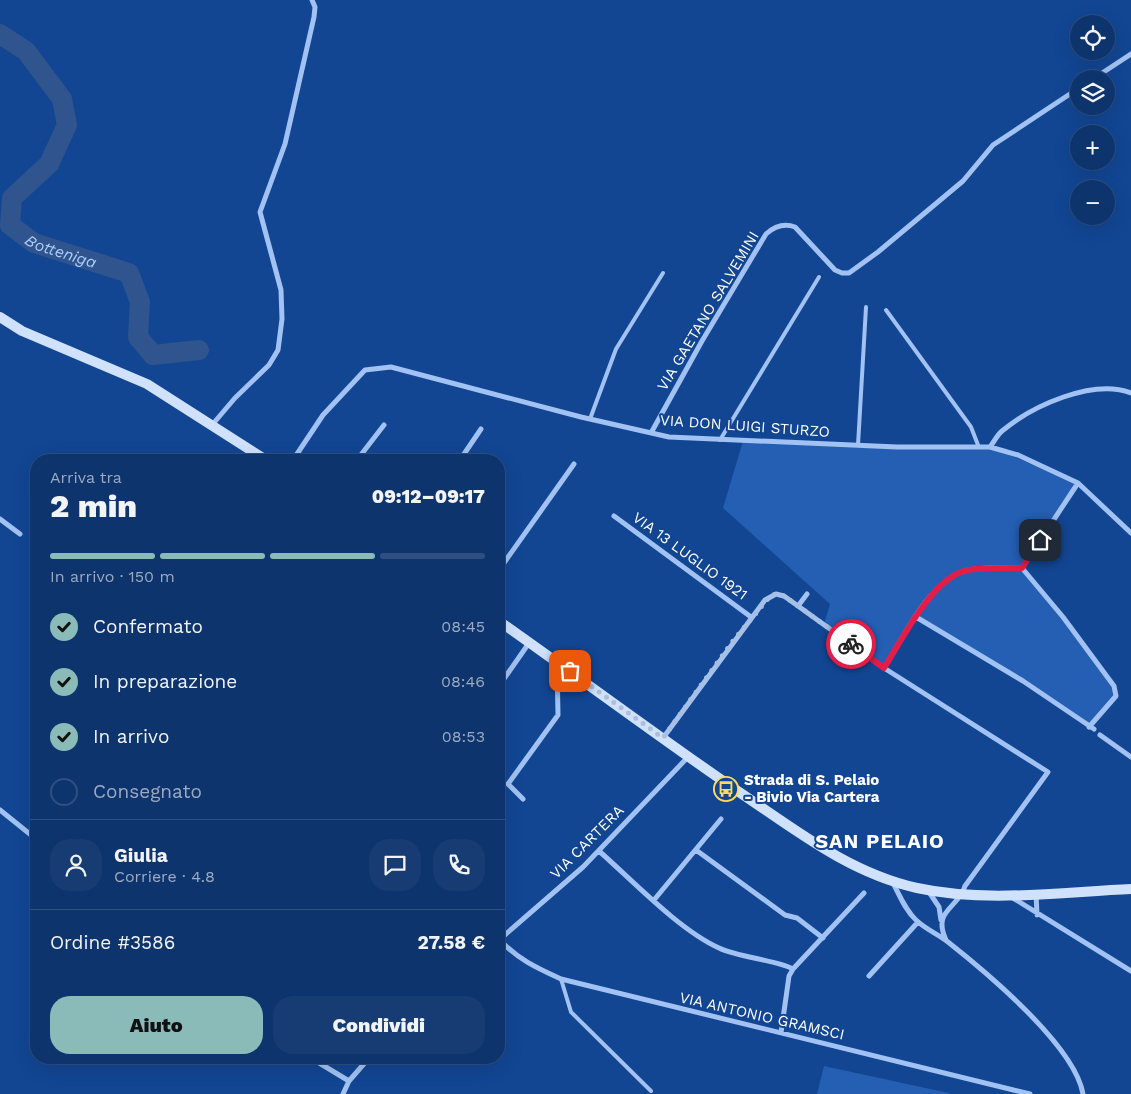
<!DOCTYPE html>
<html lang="it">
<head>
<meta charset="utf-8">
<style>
	body { margin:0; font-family:"Work Sans",sans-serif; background:#173c73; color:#f1f3f6; height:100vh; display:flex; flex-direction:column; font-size:19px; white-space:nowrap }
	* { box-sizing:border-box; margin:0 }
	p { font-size:16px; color:#9baac2 }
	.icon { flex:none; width:28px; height:28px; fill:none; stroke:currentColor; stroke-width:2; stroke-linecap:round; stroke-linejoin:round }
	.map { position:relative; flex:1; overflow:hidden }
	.drawer { position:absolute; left:30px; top:454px; width:475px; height:610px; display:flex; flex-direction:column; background:#0e346e; border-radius:20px; box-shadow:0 5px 20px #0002,0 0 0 1px #2e4f81 }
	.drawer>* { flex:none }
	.tools { position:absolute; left:1070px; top:15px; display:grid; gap:10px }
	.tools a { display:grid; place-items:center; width:45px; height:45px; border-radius:50%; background:#0e346e; box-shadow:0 5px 20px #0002,0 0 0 1px #2e4f81; font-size:25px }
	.pin { position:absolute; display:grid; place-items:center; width:42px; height:42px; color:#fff; margin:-21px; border-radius:10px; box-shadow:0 2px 8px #0006 }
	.courier { position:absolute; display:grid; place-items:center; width:50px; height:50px; margin:-25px; border:4px solid #e11d48; border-radius:50%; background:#fff; color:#222; box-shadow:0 1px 6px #0007 }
	.summary em { font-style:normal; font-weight:800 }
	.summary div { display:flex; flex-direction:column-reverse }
	.summary { display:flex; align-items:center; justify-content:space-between; height:85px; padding:0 20px }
	h1 { font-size:32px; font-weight:800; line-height:38px }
	.bar { display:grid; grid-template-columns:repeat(4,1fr); gap:8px 5px; align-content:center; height:60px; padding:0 20px }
	.bar i { height:6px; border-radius:4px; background:#2e4f81 }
	.bar .selected { background:#8bbbb9 }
	.bar p { grid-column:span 4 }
	.line { display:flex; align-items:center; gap:12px; padding:0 20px; border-top:1px solid #2e4f81 }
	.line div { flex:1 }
	.round { display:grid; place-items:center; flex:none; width:52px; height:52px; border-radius:20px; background:#173c73 }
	ol { padding:0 20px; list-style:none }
	li { display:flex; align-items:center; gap:15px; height:55px }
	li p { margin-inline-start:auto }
	li .icon { padding:5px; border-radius:50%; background:#8bbbb9; color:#111; stroke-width:4 }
	li:last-child { color:#9baac2 }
	li i { width:28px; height:28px; border:2px solid #2e4f81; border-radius:50% }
	.button { display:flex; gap:10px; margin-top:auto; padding:10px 20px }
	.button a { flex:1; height:58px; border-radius:20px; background:#8bbbb9; color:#111; font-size:20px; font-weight:800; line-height:58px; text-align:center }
	.button a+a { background:#173c73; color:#f1f3f6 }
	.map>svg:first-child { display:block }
	.green { fill:#245fb3 }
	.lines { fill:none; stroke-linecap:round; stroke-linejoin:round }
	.river { stroke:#2f548e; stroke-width:20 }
	.service { stroke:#a1c2f2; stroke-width:4 }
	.minor { stroke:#a1c2f2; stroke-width:5 }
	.secondary { stroke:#d0e1fc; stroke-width:10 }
	.done { stroke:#acbed9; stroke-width:5; stroke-dasharray:0 9 }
	.route { stroke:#e11d48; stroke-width:6 }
	.labels { text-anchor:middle; stroke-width:4; stroke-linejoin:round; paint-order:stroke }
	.street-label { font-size:15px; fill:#fff; stroke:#124693 }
	.poi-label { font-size:15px; font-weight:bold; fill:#fff; stroke:#124693; text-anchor:start }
	.water-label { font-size:16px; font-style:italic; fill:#adcdf9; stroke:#124693 }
	.district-label { font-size:20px; font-weight:bold; letter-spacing:1px; fill:#fff; stroke:#124693 }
</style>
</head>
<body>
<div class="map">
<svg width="1131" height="1094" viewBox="0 0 1131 1094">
	<rect width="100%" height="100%" fill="#124693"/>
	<path class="green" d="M 743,441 L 990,447 L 1078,483 L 1022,568 L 1114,686 L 1116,696 L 1089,727 L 1036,689 L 918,618 L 884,668 L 824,624 L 830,604 L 723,508 Z
		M 824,1066 L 953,1094 L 817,1094 Z"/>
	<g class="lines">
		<path class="river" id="s1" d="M 0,34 L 26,51 L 62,99 L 67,125 L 49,164 L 12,198 L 10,225 L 34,243 L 129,273 L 140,302 L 138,337 L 153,355 L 199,350"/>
		<path class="service" d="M 886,310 L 971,427 L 978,445
			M 590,419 L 616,349 L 663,273
			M 720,440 L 819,277
			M 858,445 L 866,307
			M 561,979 L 571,1012 L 651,1091"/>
		<path class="minor" d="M 1093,79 L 1131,54
			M 212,425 L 235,398 L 269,365 L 278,350 L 282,319 L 281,290 L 260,212 L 285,144 L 314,17 L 315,7 L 312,0
			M 651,433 L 702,341 L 766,234 C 775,226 784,223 795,227 L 835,270 L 842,273 L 849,273 L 878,252 L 963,181 L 993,145 L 1079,88
			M 990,447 C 994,442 997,435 1002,431 C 1032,406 1093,378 1131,393
			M 293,460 L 323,415 L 365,370 L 391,367 L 581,417 L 669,437 L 897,447 L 990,447 L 1018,455 L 1078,483 L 1131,533
			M 357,460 L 384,425
			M 460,460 L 481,429
			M 614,516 L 751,617
			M 0,519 L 20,534
			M 1022,568 L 1063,617 L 1114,686 L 1116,696 L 1089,727
			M 499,570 L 574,464
			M 798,606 L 884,668 L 1048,772 L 965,886 C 958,909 932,910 946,940
			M 916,617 L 1023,681 L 1094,729
			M 884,668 C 904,637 928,583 964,571 C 981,566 1004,569 1022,568 L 1078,483
			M 499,686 L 529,643
			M 1100,735 L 1131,757
			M 663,738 L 765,600 L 776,594 L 784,596 L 798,606 L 807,594
			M 523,799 L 508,784 L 558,715 L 557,663
			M 0,810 L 36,839
			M 696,850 L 785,915 L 797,918 L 823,938
			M 599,851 C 632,880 679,930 719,948 C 737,957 781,961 793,969
			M 892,881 C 899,894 905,910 916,920 C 925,929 938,934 948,942 C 986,972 1075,1046 1083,1094
			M 929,892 L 939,907 L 941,920
			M 1036,893 L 1037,915
			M 1013,898 L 1131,971
			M 654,900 L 721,819
			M 499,939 C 517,959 537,968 561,979 L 1030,1094
			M 499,940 L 583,867 L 688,757
			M 869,976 L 918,922
			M 781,1033 L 789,976 L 793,969 L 864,893
			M 311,1058 L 349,1081
			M 343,1094 L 349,1081 L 369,1058"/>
		<path class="secondary" d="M 0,317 L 22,331 L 147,384 L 266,460
			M 499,621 C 580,678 660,738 742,794 C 797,831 850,873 917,888 C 986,903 1061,892 1131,889"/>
	</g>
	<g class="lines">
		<path class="done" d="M 570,671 L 663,738 L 733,641 L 770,596 L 776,594 L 784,596 L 851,644"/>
		<path class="route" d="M 851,644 L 884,668 C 902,640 933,576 968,570 C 985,567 1004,569 1022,568 L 1040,540"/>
	</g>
	<defs>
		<symbol id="bus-ring" viewBox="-11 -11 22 22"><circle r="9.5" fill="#124693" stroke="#ffd862" stroke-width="1.5"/><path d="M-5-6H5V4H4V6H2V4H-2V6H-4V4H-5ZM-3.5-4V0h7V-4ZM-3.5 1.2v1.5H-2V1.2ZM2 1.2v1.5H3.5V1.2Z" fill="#ffd862"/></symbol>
	</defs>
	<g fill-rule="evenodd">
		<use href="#bus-ring" x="712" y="775" width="28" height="28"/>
	</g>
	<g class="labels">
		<g class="street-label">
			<text transform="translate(708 311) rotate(-59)" y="5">VIA GAETANO SALVEMINI</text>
			<text transform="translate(745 426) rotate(4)" y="5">VIA DON LUIGI STURZO</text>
			<text transform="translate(690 556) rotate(36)" y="5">VIA 13 LUGLIO 1921</text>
			<text transform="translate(587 842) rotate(-45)" y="5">VIA CARTERA</text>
			<text transform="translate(762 1016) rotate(13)" y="5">VIA ANTONIO GRAMSCI</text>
		</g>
		<g class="poi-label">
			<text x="744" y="785">Strada di S. Pelaio<tspan x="744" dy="17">- Bivio Via Cartera</tspan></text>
		</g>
		<g class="water-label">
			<text dy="6" stroke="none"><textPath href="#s1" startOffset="296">Botteniga</textPath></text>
		</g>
		<g class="district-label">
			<text x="880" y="848">SAN PELAIO</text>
		</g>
	</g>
</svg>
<div class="tools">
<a><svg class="icon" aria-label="locate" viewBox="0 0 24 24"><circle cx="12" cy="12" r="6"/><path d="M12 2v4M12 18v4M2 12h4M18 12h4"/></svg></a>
<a><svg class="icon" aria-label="layers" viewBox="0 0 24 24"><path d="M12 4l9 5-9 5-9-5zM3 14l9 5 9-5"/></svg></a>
<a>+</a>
<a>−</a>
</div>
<div class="pin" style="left:570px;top:671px;background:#ea580c"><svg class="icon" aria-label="bag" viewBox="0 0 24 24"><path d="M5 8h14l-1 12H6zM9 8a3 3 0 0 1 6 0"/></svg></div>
<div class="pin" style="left:1040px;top:540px;background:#1f2937"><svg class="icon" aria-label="home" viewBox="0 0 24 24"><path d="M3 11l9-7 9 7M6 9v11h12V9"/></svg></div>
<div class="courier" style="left:851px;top:644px"><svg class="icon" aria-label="bike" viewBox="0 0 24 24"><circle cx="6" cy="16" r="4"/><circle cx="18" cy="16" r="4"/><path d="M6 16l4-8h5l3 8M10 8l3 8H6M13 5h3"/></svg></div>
<section class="drawer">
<div class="summary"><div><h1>2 min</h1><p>Arriva tra</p></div><em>09:12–09:17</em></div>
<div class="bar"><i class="selected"></i><i class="selected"></i><i class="selected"></i><i></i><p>In arrivo · 150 m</p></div>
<ol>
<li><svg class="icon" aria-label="check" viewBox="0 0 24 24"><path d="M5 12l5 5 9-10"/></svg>Confermato<p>08:45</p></li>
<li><svg class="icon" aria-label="check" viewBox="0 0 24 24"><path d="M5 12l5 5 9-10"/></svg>In preparazione<p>08:46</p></li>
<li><svg class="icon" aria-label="check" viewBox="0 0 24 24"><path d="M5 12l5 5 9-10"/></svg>In arrivo<p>08:53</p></li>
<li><i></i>Consegnato</li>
</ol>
<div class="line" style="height:90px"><a class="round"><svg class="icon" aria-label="person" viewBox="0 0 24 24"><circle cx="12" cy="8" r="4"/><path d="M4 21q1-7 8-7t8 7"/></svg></a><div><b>Giulia</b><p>Corriere · 4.8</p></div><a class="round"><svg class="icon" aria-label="chat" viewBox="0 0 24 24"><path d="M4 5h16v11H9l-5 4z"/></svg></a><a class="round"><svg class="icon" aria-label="phone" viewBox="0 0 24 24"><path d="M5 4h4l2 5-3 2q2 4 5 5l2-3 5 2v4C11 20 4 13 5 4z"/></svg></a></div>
<div class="line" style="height:65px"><div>Ordine #3586</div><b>27.58 €</b></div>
<div class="button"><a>Aiuto</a><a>Condividi</a></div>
</section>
</div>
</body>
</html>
